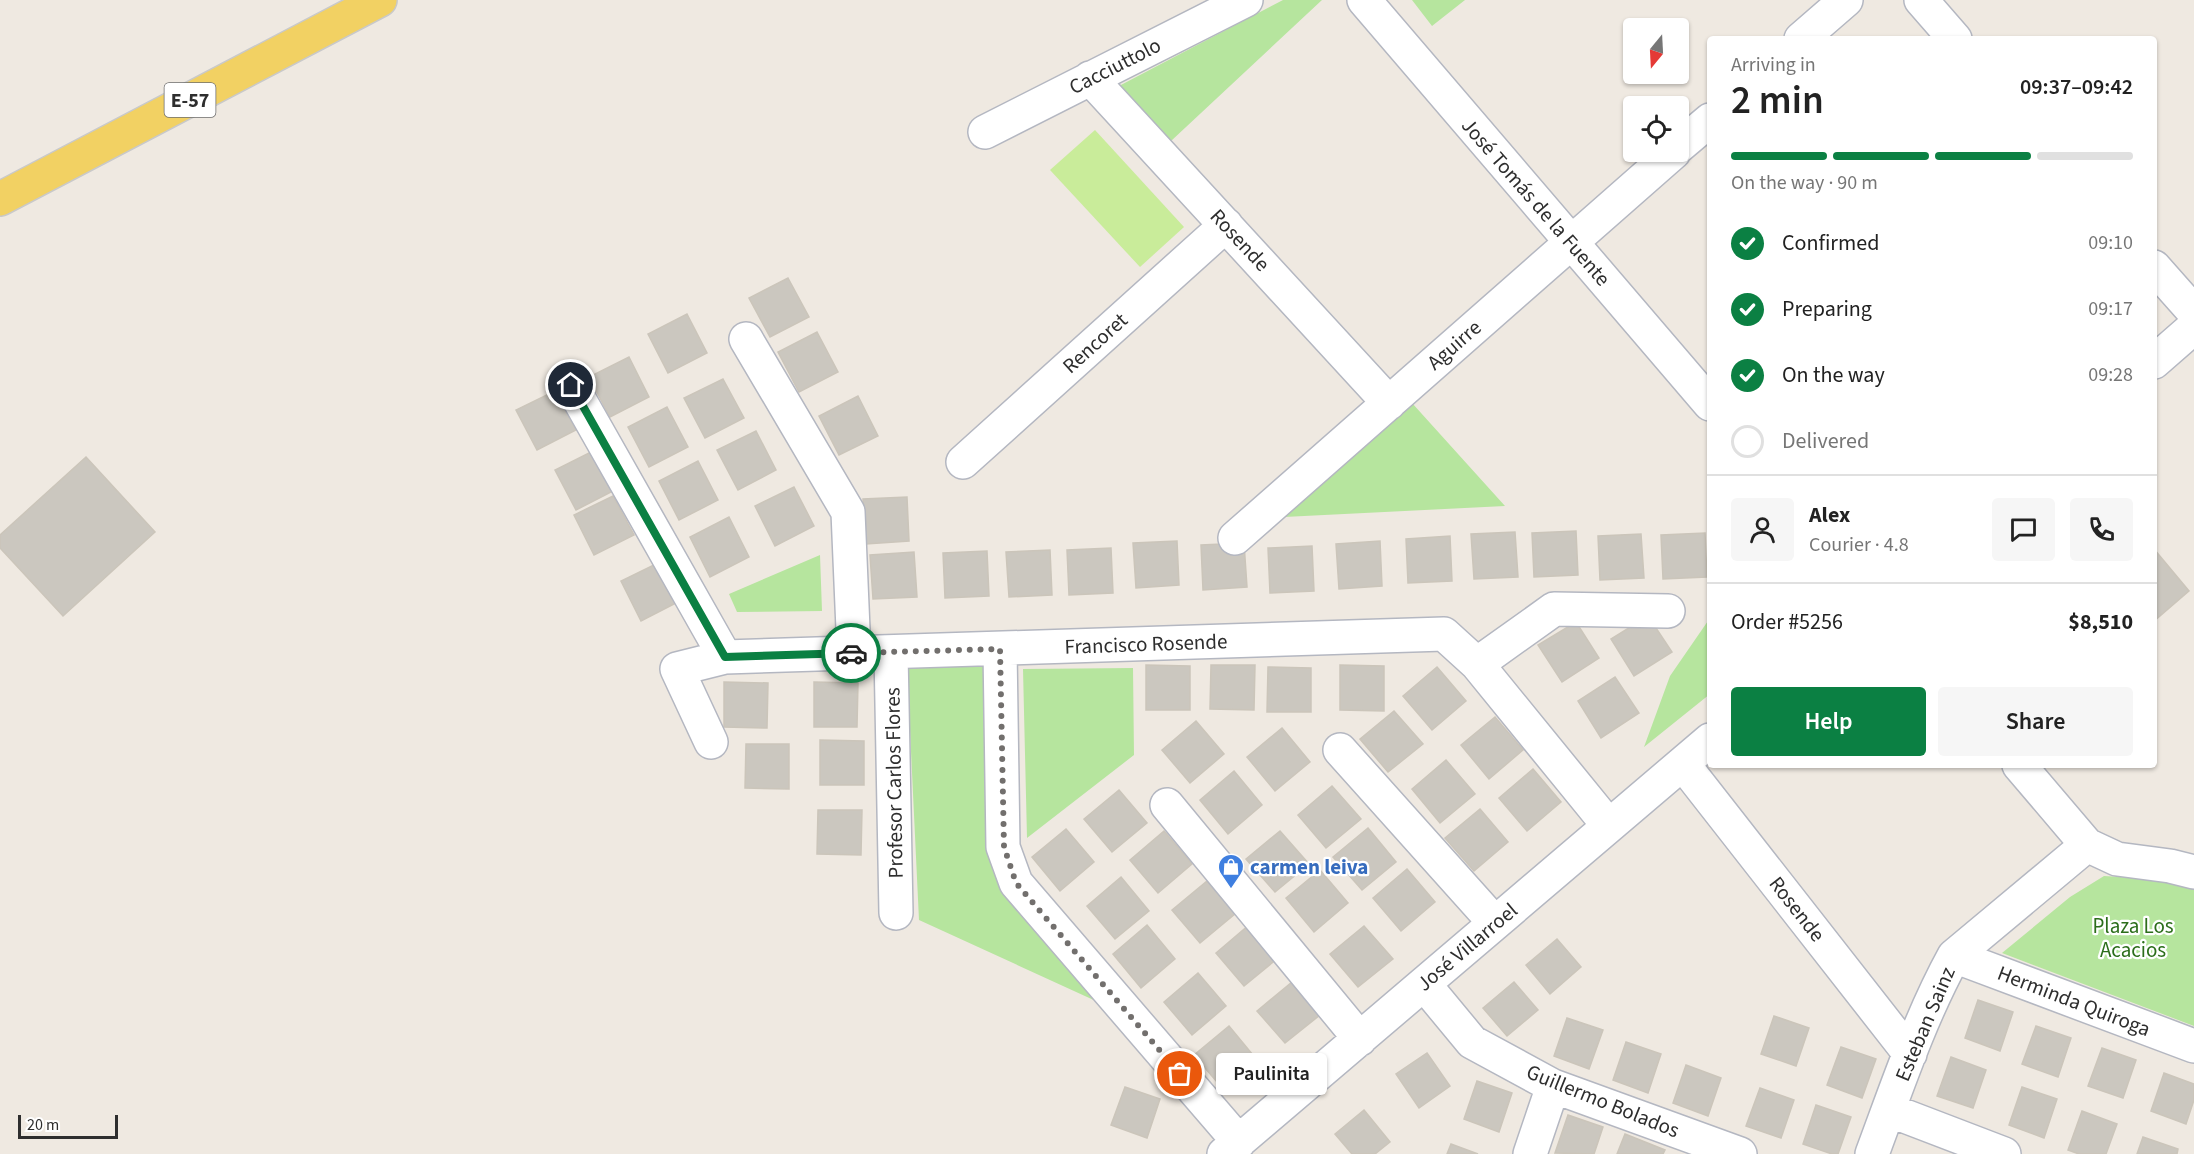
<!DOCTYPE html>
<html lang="en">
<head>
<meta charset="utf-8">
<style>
	body { margin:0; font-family:"Source Sans 3",sans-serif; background:#f6f6f6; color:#222; height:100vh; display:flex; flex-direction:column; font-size:22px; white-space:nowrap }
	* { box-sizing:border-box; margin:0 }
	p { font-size:20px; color:#767676 }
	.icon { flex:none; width:33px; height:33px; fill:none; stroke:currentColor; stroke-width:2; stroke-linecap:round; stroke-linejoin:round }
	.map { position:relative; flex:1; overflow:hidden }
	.sheet { position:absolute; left:1707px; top:36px; width:450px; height:732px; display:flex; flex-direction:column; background:#fff; border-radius:6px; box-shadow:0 2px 4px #0004 }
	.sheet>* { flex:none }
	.needle { width:39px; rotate:198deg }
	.controls { position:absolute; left:1623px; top:18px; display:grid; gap:12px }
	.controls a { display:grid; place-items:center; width:66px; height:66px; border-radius:6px; background:#fff; box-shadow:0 2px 4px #0004; font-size:30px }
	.scale { position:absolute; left:18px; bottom:15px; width:100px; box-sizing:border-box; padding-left:6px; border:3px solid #2e2e2e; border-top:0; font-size:16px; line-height:21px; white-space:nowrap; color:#2e2e2e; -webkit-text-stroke:4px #fff; paint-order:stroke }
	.pin { position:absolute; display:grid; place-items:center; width:51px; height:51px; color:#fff; margin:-26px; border:3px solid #fff; border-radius:50%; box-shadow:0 2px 6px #0007 }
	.courier { position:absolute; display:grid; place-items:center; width:60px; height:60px; margin:-30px; border:4px solid #0b8043; border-radius:50%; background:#fff; color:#222; box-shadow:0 2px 8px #0007 }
	.bubble { position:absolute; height:42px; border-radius:6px; background:#fff; box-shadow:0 2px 4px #0004; font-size:20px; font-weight:600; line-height:42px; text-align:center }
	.overview em { font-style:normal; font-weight:600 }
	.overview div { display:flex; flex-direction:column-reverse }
	.overview { display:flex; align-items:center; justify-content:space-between; height:102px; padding:0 24px }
	h1 { font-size:39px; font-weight:600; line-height:45px }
	.bar { display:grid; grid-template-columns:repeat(4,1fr); gap:9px 6px; align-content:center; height:72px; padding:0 24px }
	.bar i { height:8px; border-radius:4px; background:#e0e0e0 }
	.bar .on { background:#0b8043 }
	.bar p { grid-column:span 4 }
	.line { display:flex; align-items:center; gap:15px; padding:0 24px; border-top:2px solid #e0e0e0 }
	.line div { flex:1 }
	.round { display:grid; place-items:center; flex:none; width:63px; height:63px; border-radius:6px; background:#f6f6f6 }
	ol { padding:0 24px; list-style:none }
	li { display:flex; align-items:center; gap:18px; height:66px }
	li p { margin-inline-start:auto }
	li .icon { padding:6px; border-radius:50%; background:#0b8043; color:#fff; stroke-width:4 }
	li:last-child { color:#767676 }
	li i { width:33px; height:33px; border:3px solid #e0e0e0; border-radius:50% }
	.button { display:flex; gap:12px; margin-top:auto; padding:12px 24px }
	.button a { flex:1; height:69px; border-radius:6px; background:#0b8043; color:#fff; font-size:24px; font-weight:600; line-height:69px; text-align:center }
	.button a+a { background:#f6f6f6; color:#222 }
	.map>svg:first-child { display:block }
	.green { fill:#b6e59e }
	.pitch { fill:#c9ec9a }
	.building { fill:#cbc7bf; stroke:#cbc5ba; stroke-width:1.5 }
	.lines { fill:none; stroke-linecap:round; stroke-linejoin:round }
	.minor-casing { stroke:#b4b7c1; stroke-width:36 }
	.major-casing { stroke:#c9c9c9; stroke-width:36 }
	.minor { stroke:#fff; stroke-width:33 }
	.major { stroke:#f2d163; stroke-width:33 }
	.done { stroke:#726f6d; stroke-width:6; stroke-dasharray:0 10.8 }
	.route { stroke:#0b8043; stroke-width:8 }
	.labels { text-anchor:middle; stroke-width:4.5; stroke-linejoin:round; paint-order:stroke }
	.shield { fill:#fff; stroke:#6d6d6d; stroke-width:1.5 }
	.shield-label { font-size:20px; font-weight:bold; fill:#2e2e2e }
	.street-label { font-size:21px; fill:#2e2e2e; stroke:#fff }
	.shop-label { font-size:21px; font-weight:bold; fill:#366cbe; stroke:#fff; text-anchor:start }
	.park-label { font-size:21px; fill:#2c6e1b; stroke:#fff }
</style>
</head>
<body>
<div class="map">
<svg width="2194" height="1154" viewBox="0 0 2194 1154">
	<rect width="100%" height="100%" fill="#efe9e1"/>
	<path class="green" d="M 1283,0 L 1322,0 L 1171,141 L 1119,86 Z
		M 1412,0 L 1465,0 L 1432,26 Z
		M 1412,403 L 1505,506 L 1284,517 Z
		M 820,555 L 822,611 L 737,612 L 729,594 Z
		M 1710,618 L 1710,694 L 1644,747 L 1670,676 Z
		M 987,666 L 990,859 L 1098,1002 L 919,920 L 907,667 Z
		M 1133,668 L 1134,755 L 1027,838 L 1023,669 Z
		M 2104,876 L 2186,881 L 2194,888 L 2194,1026 L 2002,953 L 2070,897 Z"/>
	<path class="pitch" d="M 1095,130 L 1184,227 L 1140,267 L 1050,170 Z"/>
	<path class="building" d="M 788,278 L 809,317 L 770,337 L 749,298 Z
		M 687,314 L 707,353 L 668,373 L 648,334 Z
		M 817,332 L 838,372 L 799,392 L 778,352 Z
		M 629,357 L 649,397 L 610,417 L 589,377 Z
		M 723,379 L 744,418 L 705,438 L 684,398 Z
		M 555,391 L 576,430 L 537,450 L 516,410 Z
		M 858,396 L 878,436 L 839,455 L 819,416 Z
		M 667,407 L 688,447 L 649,467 L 628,427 Z
		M 756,431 L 776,470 L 738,490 L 717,450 Z
		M 595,450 L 615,490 L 576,510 L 555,470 Z
		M 86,457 L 155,532 L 63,616 L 0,548 L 0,535 Z
		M 698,461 L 718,500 L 679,520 L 659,481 Z
		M 794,487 L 814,526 L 775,546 L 755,506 Z
		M 613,496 L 634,535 L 594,555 L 574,515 Z
		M 907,497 L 909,541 L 866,544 L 863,499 Z
		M 729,517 L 749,557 L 710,577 L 690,537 Z
		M 1576,531 L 1578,575 L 1534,577 L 1532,533 Z
		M 1515,532 L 1518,577 L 1474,579 L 1471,534 Z
		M 1705,533 L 1707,577 L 1663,579 L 1661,535 Z
		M 1641,534 L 1644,578 L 1600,580 L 1598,536 Z
		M 1450,536 L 1452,581 L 1408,583 L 1406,539 Z
		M 1177,541 L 1179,585 L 1136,588 L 1133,543 Z
		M 1380,541 L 1382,586 L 1339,589 L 1336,544 Z
		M 1244,543 L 1247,587 L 1203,590 L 1201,545 Z
		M 1312,546 L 1314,591 L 1270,593 L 1268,548 Z
		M 1111,548 L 1113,593 L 1069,595 L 1067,550 Z
		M 2154,549 L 2189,591 L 2154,621 Z
		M 1050,550 L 1052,595 L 1009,597 L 1006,552 Z
		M 987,551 L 989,596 L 945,598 L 943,553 Z
		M 914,552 L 917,597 L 873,599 L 870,555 Z
		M 660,562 L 680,601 L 641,621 L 621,581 Z
		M 1648,616 L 1672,652 L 1634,676 L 1611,639 Z
		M 1576,622 L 1599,658 L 1562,682 L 1538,645 Z
		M 1146,665 L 1190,666 L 1190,710 L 1146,710 Z
		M 1211,665 L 1255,665 L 1254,710 L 1210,709 Z
		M 1340,665 L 1384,666 L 1384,711 L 1340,710 Z
		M 1268,667 L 1311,668 L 1311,712 L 1267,712 Z
		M 1437,667 L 1466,701 L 1432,730 L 1403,696 Z
		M 1615,677 L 1639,713 L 1601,738 L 1578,701 Z
		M 724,682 L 768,683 L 767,728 L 724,727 Z
		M 814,682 L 858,683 L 857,727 L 814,727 Z
		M 1394,711 L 1423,744 L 1388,772 L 1360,739 Z
		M 1495,717 L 1523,750 L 1489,779 L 1461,745 Z
		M 1196,721 L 1224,754 L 1190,783 L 1162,750 Z
		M 1282,728 L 1310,762 L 1275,791 L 1247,757 Z
		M 820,740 L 864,741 L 864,785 L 820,785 Z
		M 746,744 L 789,744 L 789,789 L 745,788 Z
		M 1446,760 L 1475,794 L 1440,823 L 1412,789 Z
		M 1533,769 L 1561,802 L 1527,831 L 1499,798 Z
		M 1234,771 L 1262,805 L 1228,834 L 1200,800 Z
		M 1332,786 L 1361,819 L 1326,848 L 1298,815 Z
		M 1119,790 L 1147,823 L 1112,852 L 1084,819 Z
		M 1480,809 L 1508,842 L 1474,871 L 1445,838 Z
		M 818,810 L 862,810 L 861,855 L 817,854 Z
		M 1368,828 L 1396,862 L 1362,890 L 1333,857 Z
		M 1066,829 L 1094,862 L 1060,891 L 1032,857 Z
		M 1164,831 L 1192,864 L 1158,893 L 1130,860 Z
		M 1280,831 L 1309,864 L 1275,892 L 1246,859 Z
		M 1407,869 L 1435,902 L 1401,931 L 1373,898 Z
		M 1320,870 L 1348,903 L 1314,932 L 1286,898 Z
		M 1121,877 L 1149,911 L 1115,939 L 1087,906 Z
		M 1207,881 L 1235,914 L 1200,943 L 1172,910 Z
		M 1250,924 L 1278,958 L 1244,986 L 1216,953 Z
		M 1147,925 L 1175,959 L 1141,988 L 1113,954 Z
		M 1364,926 L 1393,959 L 1358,987 L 1330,954 Z
		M 1557,939 L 1581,967 L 1550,994 L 1526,965 Z
		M 1198,973 L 1226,1006 L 1192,1035 L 1164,1002 Z
		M 1292,982 L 1320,1015 L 1285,1043 L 1257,1011 Z
		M 1514,982 L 1538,1010 L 1507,1036 L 1483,1008 Z
		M 1978,1000 L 2013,1012 L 2000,1051 L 1965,1038 Z
		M 1774,1016 L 1809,1028 L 1796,1066 L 1761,1054 Z
		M 1567,1018 L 1603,1030 L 1589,1069 L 1554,1056 Z
		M 1229,1026 L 1257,1060 L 1223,1089 L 1194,1055 Z
		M 2036,1026 L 2071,1038 L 2058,1077 L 2022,1064 Z
		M 1626,1042 L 1661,1054 L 1648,1093 L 1613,1080 Z
		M 1841,1047 L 1876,1059 L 1862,1098 L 1827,1085 Z
		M 2102,1048 L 2136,1060 L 2123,1098 L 2088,1086 Z
		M 1427,1053 L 1450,1086 L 1419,1108 L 1396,1074 Z
		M 1951,1057 L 1986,1070 L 1973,1108 L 1937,1096 Z
		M 1686,1065 L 1721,1078 L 1708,1116 L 1673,1103 Z
		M 2164,1073 L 2194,1084 L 2194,1100 L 2186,1124 L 2151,1111 Z
		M 1477,1081 L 1512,1093 L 1499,1132 L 1464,1119 Z
		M 1125,1087 L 1160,1099 L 1147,1138 L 1111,1125 Z
		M 2022,1087 L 2057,1099 L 2044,1138 L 2009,1125 Z
		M 1760,1088 L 1794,1100 L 1781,1138 L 1746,1126 Z
		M 1816,1105 L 1851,1117 L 1838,1154 L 1832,1154 L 1803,1144 Z
		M 1364,1110 L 1390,1142 L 1375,1154 L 1352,1154 L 1335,1134 Z
		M 2082,1111 L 2117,1124 L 2106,1154 L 2079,1154 L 2068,1150 Z
		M 1568,1115 L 1603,1127 L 1594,1154 L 1555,1153 Z
		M 1625,1134 L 1665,1150 L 1663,1154 L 1617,1154 Z
		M 2143,1137 L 2178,1149 L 2177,1154 L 2137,1154 Z
		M 1451,1144 L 1478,1154 L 1447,1154 Z"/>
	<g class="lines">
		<defs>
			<path id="minor" d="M 1364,0 L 1710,404
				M 1921,0 L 1955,39
				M 1801,39 L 1846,0
				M 1090,78 L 1389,403
				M 985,132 L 1246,0
				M 1678,147 L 1710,120
				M 2154,267 L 2194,312
				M 746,339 L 848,512 L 854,653
				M 2154,362 L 2194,327
				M 571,385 L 725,657
				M 963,462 L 1226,225
				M 1235,538 L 1674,152
				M 1000,649 L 1003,847 L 1016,883 L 1239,1142
				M 891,652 L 896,913
				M 1477,664 L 1554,609 L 1668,611
				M 711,742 L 677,669 L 725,657 L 1444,634 L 1477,664 L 1609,826
				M 1340,750 L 1495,923
				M 1683,764 L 1910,1054
				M 2019,765 L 2087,845 L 2117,859 L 2170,866 L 2194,872
				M 1167,805 L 1360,1039
				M 1954,956 L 2194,1046
				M 1424,984 L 1472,1042 L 1553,1086 L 1740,1154
				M 1889,1110 L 2004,1154
				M 1224,1154 L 1710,740
				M 1530,1154 L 1553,1086
				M 1872,1154 C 1897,1087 1920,1018 1954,956 L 2087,845"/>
			<path id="major" d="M 0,199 L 380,0"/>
		</defs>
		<use href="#minor" class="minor-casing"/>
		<use href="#major" class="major-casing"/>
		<use href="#minor" class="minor"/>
		<use href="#major" class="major"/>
	</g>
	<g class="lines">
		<path class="done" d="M 851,653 L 1000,649 L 1004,847 L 1016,883 L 1180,1074"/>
		<path class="route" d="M 571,385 L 725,657 L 851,653"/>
	</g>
	<defs>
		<symbol id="shop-pin" viewBox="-11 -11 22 30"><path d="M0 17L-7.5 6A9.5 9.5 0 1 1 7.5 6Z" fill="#3f7fe0" stroke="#fff"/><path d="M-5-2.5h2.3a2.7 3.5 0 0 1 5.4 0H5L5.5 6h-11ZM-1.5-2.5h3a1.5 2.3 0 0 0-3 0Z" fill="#fff"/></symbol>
	</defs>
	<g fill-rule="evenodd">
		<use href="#shop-pin" x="1216" y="852" width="30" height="40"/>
	</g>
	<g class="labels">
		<rect class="shield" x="164.5" y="83" width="51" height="34" rx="4.5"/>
		<g class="shield-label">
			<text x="190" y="107">E-57</text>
		</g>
		<g class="street-label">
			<text transform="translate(1115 66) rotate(-27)" y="7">Cacciuttolo</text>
			<text transform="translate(1536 202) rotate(49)" y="7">José Tomás de la Fuente</text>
			<text transform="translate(1240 240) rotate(47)" y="7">Rosende</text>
			<text transform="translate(1095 343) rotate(-42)" y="7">Rencoret</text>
			<text transform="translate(1454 345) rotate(-41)" y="7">Aguirre</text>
			<text transform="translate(1146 644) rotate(-2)" y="7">Francisco Rosende</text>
			<text transform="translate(894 783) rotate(-91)" y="7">Profesor Carlos Flores</text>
			<text transform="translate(1797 909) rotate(52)" y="7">Rosende</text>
			<text transform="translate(1467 947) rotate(-40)" y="7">José Villarroel</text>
			<text transform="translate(2074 1001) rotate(21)" y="7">Herminda Quiroga</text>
			<text transform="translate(1925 1024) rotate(-67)" y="7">Esteban Sainz</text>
			<text transform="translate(1603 1101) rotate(22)" y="7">Guillermo Bolados</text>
		</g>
		<g class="shop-label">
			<text x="1250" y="874">carmen leiva</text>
		</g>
		<g class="park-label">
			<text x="2133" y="933">Plaza Los<tspan x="2133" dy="24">Acacios</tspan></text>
		</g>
	</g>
</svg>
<div class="controls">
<a><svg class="needle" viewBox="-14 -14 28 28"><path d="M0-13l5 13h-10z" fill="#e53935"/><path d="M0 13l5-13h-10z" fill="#767676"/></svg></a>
<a><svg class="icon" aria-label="locate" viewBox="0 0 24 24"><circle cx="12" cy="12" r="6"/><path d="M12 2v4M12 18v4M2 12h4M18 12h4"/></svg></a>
</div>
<div class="scale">20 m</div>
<div class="pin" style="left:1180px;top:1074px;background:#ea580c"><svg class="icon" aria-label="bag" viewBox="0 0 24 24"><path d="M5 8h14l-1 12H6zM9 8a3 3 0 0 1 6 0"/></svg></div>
<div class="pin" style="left:571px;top:385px;background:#1f2937"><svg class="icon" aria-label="home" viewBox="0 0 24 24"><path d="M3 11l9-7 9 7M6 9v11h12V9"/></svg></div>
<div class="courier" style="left:851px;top:653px"><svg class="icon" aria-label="car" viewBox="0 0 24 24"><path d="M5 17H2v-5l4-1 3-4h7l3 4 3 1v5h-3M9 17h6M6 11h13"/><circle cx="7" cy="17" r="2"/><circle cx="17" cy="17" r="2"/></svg></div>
<div class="bubble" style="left:1216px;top:1053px;width:111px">Paulinita</div>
<section class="sheet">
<div class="overview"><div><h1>2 min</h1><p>Arriving in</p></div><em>09:37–09:42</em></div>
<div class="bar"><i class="on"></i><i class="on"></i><i class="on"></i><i></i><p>On the way · 90 m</p></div>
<ol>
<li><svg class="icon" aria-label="check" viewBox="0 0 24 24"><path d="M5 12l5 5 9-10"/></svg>Confirmed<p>09:10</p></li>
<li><svg class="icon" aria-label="check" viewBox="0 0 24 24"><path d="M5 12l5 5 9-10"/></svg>Preparing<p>09:17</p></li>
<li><svg class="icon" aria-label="check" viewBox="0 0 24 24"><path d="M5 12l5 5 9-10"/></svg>On the way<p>09:28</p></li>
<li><i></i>Delivered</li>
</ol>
<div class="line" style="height:108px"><a class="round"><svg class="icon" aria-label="person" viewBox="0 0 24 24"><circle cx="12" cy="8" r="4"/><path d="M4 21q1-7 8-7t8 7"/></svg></a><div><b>Alex</b><p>Courier · 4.8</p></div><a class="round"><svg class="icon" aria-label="chat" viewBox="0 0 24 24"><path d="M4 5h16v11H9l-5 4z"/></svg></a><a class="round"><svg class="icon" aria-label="phone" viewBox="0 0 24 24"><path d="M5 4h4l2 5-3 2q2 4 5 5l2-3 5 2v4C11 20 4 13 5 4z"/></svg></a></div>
<div class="line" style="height:78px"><div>Order #5256</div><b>$8,510</b></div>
<div class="button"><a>Help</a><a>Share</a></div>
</section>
</div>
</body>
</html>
